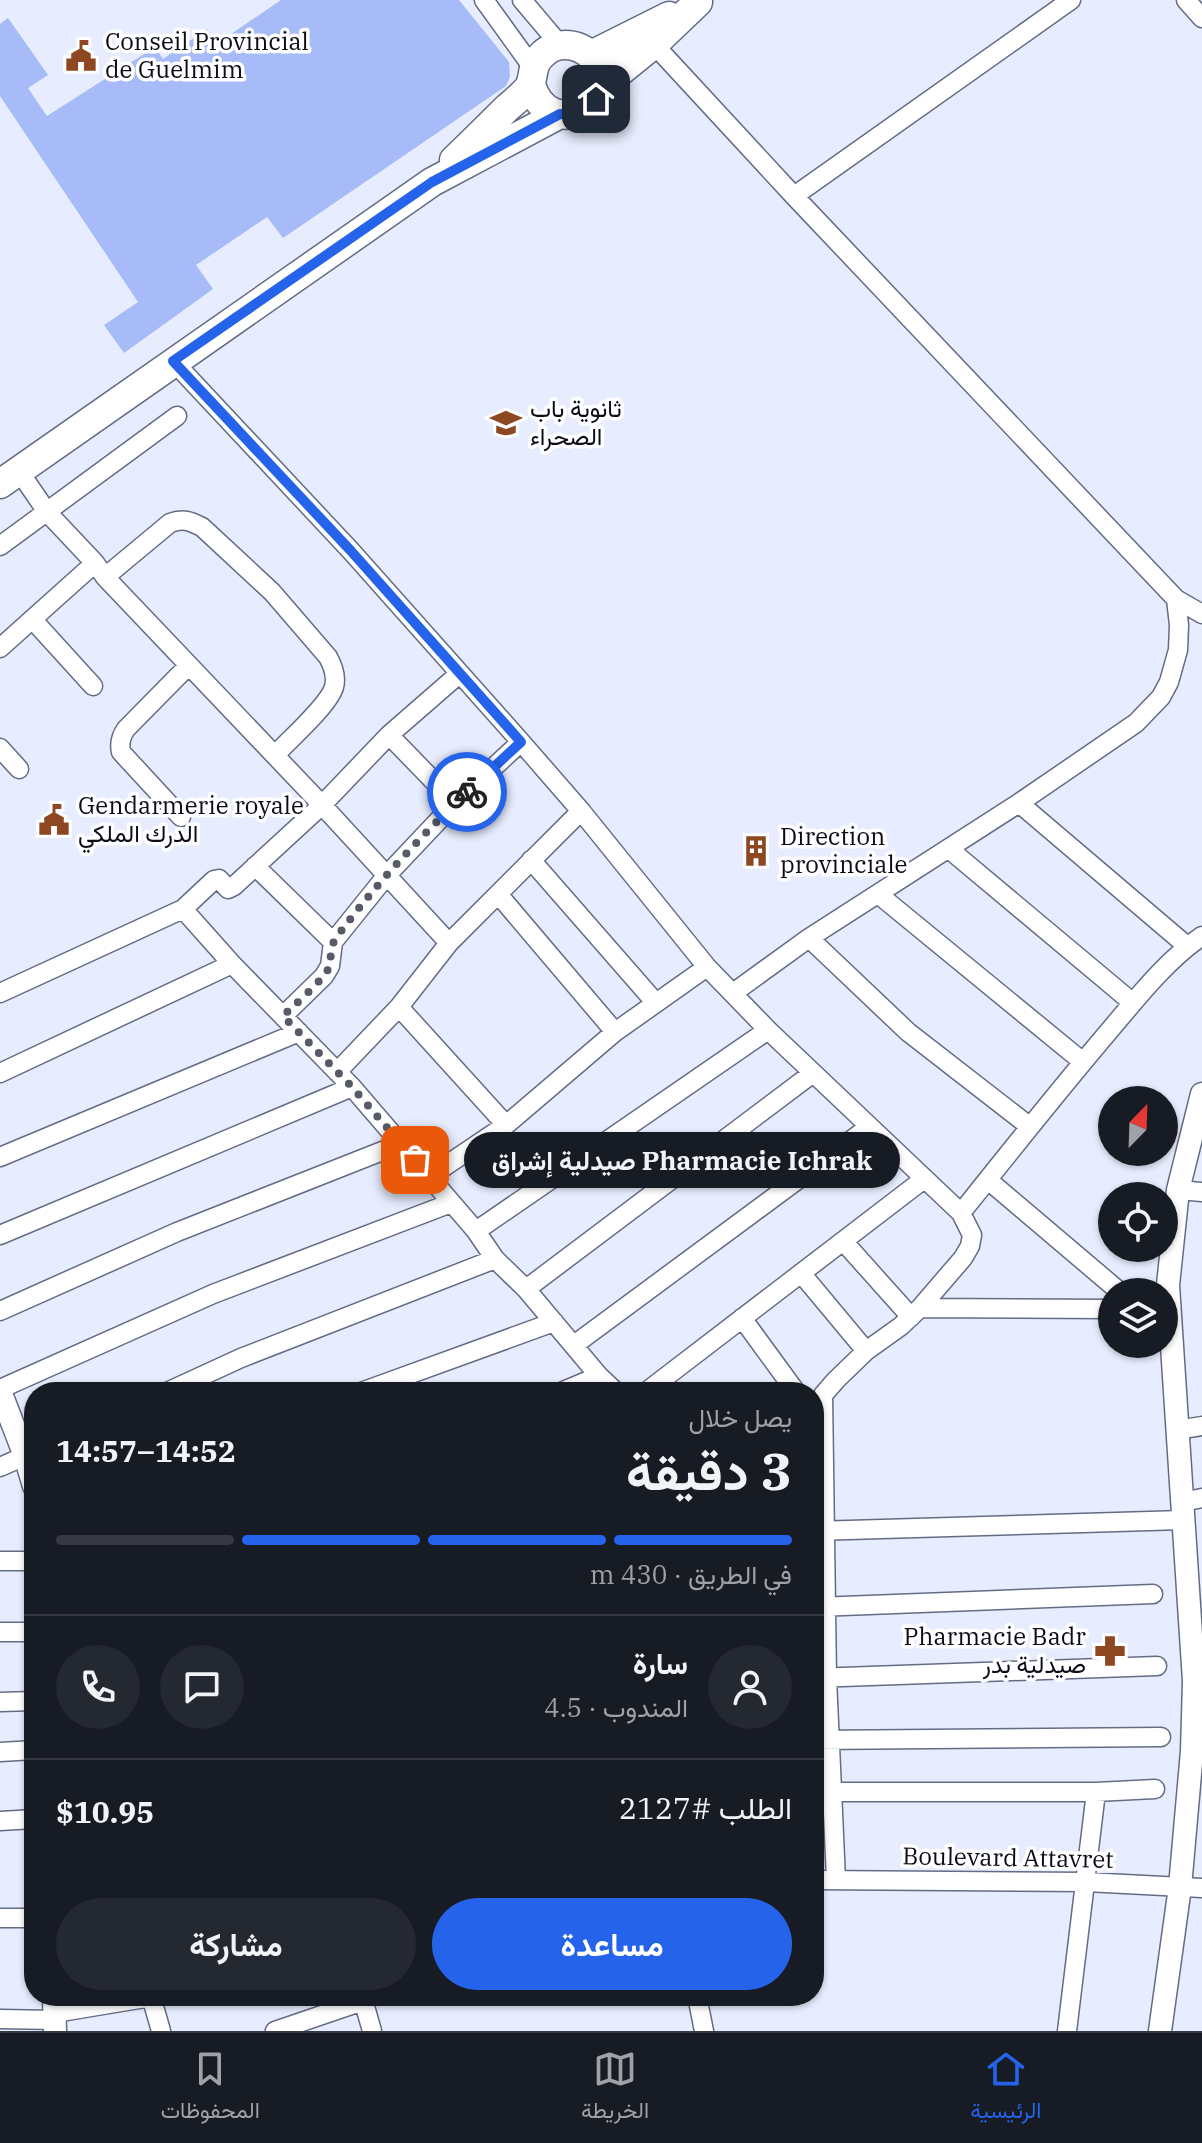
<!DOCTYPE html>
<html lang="ar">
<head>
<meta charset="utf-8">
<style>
	body { margin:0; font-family:"IBM Plex Serif",Vazirmatn,serif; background:#242831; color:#f1f3f6; direction:rtl; height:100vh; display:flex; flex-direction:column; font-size:30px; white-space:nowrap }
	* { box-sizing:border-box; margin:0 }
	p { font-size:26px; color:#9ea1a6 }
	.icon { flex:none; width:44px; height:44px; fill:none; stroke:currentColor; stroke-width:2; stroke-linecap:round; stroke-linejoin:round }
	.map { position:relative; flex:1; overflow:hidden; direction:ltr }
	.details { position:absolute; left:24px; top:1382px; width:800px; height:624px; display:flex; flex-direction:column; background:#171b24; border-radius:32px; box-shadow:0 2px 6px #0004; direction:rtl }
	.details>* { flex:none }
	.needle { width:52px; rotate:23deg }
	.tools { position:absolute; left:1098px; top:1086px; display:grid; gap:16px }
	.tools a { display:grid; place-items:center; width:80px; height:80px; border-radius:50%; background:#171b24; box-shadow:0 2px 6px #0004; font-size:40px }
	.pin { position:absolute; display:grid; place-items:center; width:68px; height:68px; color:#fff; margin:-34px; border-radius:16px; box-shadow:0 4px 12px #0006 }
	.courier { position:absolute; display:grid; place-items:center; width:80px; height:80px; margin:-40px; border:6px solid #2563eb; border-radius:50%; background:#fff; color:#222; box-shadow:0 2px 10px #0007 }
	.bubble { position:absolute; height:56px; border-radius:28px; background:#171b24; box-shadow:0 2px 6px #0004; font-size:26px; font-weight:700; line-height:56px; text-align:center; direction:rtl }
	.headline em { font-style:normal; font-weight:700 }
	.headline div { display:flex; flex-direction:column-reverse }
	.headline { display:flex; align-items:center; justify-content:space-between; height:136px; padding:0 32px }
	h1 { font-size:52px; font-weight:700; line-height:60px }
	.bar { display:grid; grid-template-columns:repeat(4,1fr); gap:12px 8px; align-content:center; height:96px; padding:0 32px }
	.bar i { height:10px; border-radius:6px; background:#363941 }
	.bar .on { background:#2563eb }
	.bar p { grid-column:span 4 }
	.line { display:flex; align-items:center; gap:20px; padding:0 32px; border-top:2px solid #363941 }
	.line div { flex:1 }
	.round { display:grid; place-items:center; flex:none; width:84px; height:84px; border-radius:42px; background:#242831 }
	.cta { display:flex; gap:16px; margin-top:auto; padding:16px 32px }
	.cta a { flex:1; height:92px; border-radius:48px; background:#2563eb; color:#fff; font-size:32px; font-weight:700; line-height:92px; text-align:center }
	.cta a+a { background:#242831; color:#f1f3f6 }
	.menu { display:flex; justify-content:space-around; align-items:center; height:112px; border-top:2px solid #363941; background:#171b24; font-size:22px; color:#9ea1a6 }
	.menu a { display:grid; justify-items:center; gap:4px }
	.menu .on { color:#2563eb }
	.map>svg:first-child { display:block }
	.green { fill:#a6bbf7 }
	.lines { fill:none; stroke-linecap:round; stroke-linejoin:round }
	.minor-casing { stroke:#636c85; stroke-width:21 }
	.tertiary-casing { stroke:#636c85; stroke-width:25 }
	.primary-casing { stroke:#636c85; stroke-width:31 }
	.minor { stroke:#fff; stroke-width:18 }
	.tertiary { stroke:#fff; stroke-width:22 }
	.primary { stroke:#fff; stroke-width:28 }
	.done { stroke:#575b67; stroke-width:8; stroke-dasharray:0 14.4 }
	.route { stroke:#2563eb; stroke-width:10 }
	.labels { text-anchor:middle; stroke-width:7; stroke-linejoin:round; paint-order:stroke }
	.poi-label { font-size:24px; fill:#0a0d16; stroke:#fff; text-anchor:start }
	.street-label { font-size:24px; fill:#0a0d16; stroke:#fff }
</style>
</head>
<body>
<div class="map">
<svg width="1202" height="2031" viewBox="0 0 1202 2031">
	<rect width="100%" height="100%" fill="#e7edfe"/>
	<path class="green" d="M 281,0 L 459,0 L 509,62 L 510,77 L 506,86 L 283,238 L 267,217 L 196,265 L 213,289 L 124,353 L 104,325 L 138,302 L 0,96 L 0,24 L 8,18 L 48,75 L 28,88 L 47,116 L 155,47 L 163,59 L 207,29 L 218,43 Z"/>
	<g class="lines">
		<defs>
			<path id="minor" d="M 484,0 L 533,68
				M 522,0 L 561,46
				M 1186,0 L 1202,18
				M 648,38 L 794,196 L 1176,599 L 1179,625 L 1178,650 L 1169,682 L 1161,697 L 1136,723 L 1019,803 L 809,938 L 733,993
				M 794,196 L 1071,0
				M 173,361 L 351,551 L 521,742 L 581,811 L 707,967 L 768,1030 L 961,1213 L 972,1235 L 970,1246 L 963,1258 L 920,1308 L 901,1326 L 866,1351 L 836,1380 L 823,1395 L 827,1678 L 836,1880
				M 19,471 L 47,512 L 95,563 L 105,577 L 322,805 L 449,943
				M 0,546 L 177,416
				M 105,577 L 170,523 C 183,518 190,521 202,527 L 272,592 L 328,657 C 333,666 337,676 334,687 C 329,705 289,740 275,755
				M 1176,599 L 1202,614
				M 33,620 L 93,686
				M 0,648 L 95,563
				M 389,735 L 455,803
				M 0,748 L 19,769
				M 1019,803 L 1187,946
				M 181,817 L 121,752 C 119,743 121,736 126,729 L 189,665
				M 949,849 L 1133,1003
				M 531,860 L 655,1002
				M 255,866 L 333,942
				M 498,894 L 615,1032
				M 878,894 L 1083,1062
				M 183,909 L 232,964 L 352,1087 L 476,1231 L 495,1259 L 526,1289 L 599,1376 L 616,1392
				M 809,938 L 908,1032 L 1029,1126
				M 0,993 L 183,909 L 214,880 L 219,879 L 228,889 L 234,886 L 322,805 L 389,735 L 459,674
				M 399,1007 L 506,1125
				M 283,1016 L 324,976 L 330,966 L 333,942 L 387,875 L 455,803 L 521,742
				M 337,1072 L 399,1007 L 449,943 L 581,811
				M 0,1073 L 232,964
				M 0,1157 L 299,1032
				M 429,1177 L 506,1125 L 615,1032 L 707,967
				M 988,1180 L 1120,1292
				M 1178,1190 L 1202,1192
				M 961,1213 C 1008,1154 1055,1095 1104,1037 C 1134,1002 1164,962 1202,936
				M 476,1231 L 768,1030
				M 0,1235 L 352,1087
				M 843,1241 L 911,1317
				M 801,1273 L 866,1351
				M 526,1289 L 813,1073
				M 920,1308 L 1112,1309
				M 0,1311 L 177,1232 L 400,1144
				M 742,1318 L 796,1392
				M 574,1345 L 869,1127
				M 0,1389 L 213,1294 L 451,1203
				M 167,1392 L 241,1358 L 495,1259
				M 361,1392 L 554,1322
				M 561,1392 L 599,1376
				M 646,1392 L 924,1179
				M 1177,1430 L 1202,1426
				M 0,1467 L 34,1452
				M 1182,1502 L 1202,1498
				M 814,1531 L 1183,1520
				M 0,1561 L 34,1561
				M 817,1607 L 1153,1594
				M 0,1632 L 34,1632
				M 814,1678 L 1157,1666
				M 0,1702 L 34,1701
				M 814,1740 L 1161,1737
				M 0,1752 L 34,1750
				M 814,1792 L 1096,1792 L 1155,1789
				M 0,1821 L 34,1819
				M 814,1880 L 1086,1882 L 1202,1888
				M 0,1918 L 34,1918
				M 151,1996 L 161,2031
				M 362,1996 L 372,2031
				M 697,1996 L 704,2031
				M 55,2013 L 151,1997
				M 0,2019 L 55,2020
				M 275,2031 L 363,2001
				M 1067,2031 L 1096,1792"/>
			<path id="tertiary" d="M 0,1391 L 25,1456 L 34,1486
				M 54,1996 L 55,2031
				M 1160,2031 L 1180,1887 L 1192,1751 L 1194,1681 L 1168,1285 L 1178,1190 L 1202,1094"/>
			<path id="primary" d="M 591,55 L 669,16
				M 601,87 L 654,44 L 698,2
				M 454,160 C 472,143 490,125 507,108 C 514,102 524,94 529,87 C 535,77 530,65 543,54 C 549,48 558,45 565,45 C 576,45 586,50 593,58 C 628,98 551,147 531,85
				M 0,484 L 432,182 L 560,114"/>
		</defs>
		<use href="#minor" class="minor-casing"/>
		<use href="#tertiary" class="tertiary-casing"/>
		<use href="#primary" class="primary-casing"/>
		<use href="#minor" class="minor"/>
		<use href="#tertiary" class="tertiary"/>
		<use href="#primary" class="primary"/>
	</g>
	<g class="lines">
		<path class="done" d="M 415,1160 L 352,1087 L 283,1016 C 293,1006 325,979 329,967 C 332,958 329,948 336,938 C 374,886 420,837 467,792"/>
		<path class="route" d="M 467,792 L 521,742 L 351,551 L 173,361 L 432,182 L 560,114 C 576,115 586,110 596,99"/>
	</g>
	<defs>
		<symbol id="civic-bare" viewBox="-9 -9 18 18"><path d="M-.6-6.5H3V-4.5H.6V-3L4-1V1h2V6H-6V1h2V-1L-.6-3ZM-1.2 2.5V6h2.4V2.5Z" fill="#8d4721" stroke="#fff" stroke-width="2.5" paint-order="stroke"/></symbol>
		<symbol id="school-bare" viewBox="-9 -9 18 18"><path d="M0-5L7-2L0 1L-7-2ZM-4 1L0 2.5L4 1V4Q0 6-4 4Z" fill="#8d4721" stroke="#fff" stroke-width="2.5" paint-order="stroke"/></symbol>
		<symbol id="building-bare" viewBox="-9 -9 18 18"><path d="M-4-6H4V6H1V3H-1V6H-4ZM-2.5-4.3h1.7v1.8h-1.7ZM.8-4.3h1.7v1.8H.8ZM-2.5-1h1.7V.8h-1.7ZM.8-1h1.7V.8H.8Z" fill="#8d4721" stroke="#fff" stroke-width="2.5" paint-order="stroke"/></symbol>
		<symbol id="pharmacy-bare" viewBox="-9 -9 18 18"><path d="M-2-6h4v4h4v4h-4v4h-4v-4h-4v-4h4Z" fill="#8d4721" stroke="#fff" stroke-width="2.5" paint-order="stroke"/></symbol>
	</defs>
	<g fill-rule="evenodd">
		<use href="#civic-bare" x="59" y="34" width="44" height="44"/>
		<use href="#school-bare" x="484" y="401" width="44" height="44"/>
		<use href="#civic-bare" x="32" y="798" width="44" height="44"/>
		<use href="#building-bare" x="734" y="829" width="44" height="44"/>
		<use href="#pharmacy-bare" x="1088" y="1629" width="44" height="44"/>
	</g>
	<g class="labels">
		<g class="poi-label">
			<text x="105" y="50">Conseil Provincial<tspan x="105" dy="28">de Guelmim</tspan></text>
			<text x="530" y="417">ثانوية باب<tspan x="530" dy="28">الصحراء</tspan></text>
			<text x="78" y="814">Gendarmerie royale<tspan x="78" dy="28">الدرك الملكي</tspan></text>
			<text x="780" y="845">Direction<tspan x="780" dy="28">provinciale</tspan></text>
			<text x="1086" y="1645" text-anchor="end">Pharmacie Badr<tspan x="1086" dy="28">صيدلية بدر</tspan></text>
		</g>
		<g class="street-label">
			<text transform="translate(1008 1858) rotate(1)" y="8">Boulevard Attavret</text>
		</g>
	</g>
</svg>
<div class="tools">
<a><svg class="needle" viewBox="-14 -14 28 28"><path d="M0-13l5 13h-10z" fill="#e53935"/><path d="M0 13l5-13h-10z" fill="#9ea1a6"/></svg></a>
<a><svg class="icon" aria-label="locate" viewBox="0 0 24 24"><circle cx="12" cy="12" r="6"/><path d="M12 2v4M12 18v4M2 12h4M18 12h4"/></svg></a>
<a><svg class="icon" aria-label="layers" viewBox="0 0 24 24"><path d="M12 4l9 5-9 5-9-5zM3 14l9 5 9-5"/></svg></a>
</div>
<div class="pin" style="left:415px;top:1160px;background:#ea580c"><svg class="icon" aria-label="bag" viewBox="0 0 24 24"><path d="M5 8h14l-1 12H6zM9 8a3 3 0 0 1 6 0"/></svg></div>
<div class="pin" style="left:596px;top:99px;background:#1f2937"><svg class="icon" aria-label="home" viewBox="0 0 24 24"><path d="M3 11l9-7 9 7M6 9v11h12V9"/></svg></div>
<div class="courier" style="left:467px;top:792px"><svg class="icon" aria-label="bike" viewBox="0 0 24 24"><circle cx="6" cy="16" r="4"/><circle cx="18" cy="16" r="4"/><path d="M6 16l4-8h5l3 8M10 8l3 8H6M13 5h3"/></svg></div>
<div class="bubble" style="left:464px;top:1132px;width:436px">Pharmacie Ichrak صيدلية إشراق</div>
<section class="details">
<div class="headline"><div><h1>3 دقيقة</h1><p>يصل خلال</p></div><em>14:52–14:57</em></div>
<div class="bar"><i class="on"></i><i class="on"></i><i class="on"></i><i></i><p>في الطريق · 430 m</p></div>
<div class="line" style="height:144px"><a class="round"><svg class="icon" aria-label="person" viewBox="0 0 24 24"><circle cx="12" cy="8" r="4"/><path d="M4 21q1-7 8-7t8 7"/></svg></a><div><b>سارة</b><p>المندوب · 4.5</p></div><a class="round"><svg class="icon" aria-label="chat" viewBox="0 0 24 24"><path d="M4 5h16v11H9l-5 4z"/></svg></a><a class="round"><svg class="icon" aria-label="phone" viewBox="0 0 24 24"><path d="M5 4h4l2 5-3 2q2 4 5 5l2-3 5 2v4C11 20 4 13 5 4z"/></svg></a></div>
<div class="line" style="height:104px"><div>الطلب #2127</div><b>$10.95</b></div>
<div class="cta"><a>مساعدة</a><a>مشاركة</a></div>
</section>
</div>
<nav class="menu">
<a class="on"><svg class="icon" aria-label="home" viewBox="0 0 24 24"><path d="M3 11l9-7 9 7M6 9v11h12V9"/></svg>الرئيسية</a>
<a><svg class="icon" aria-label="map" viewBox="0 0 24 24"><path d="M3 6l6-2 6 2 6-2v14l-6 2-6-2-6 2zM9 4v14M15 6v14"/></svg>الخريطة</a>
<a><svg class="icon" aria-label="saved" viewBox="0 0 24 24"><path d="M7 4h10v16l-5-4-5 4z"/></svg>المحفوظات</a>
</nav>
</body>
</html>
